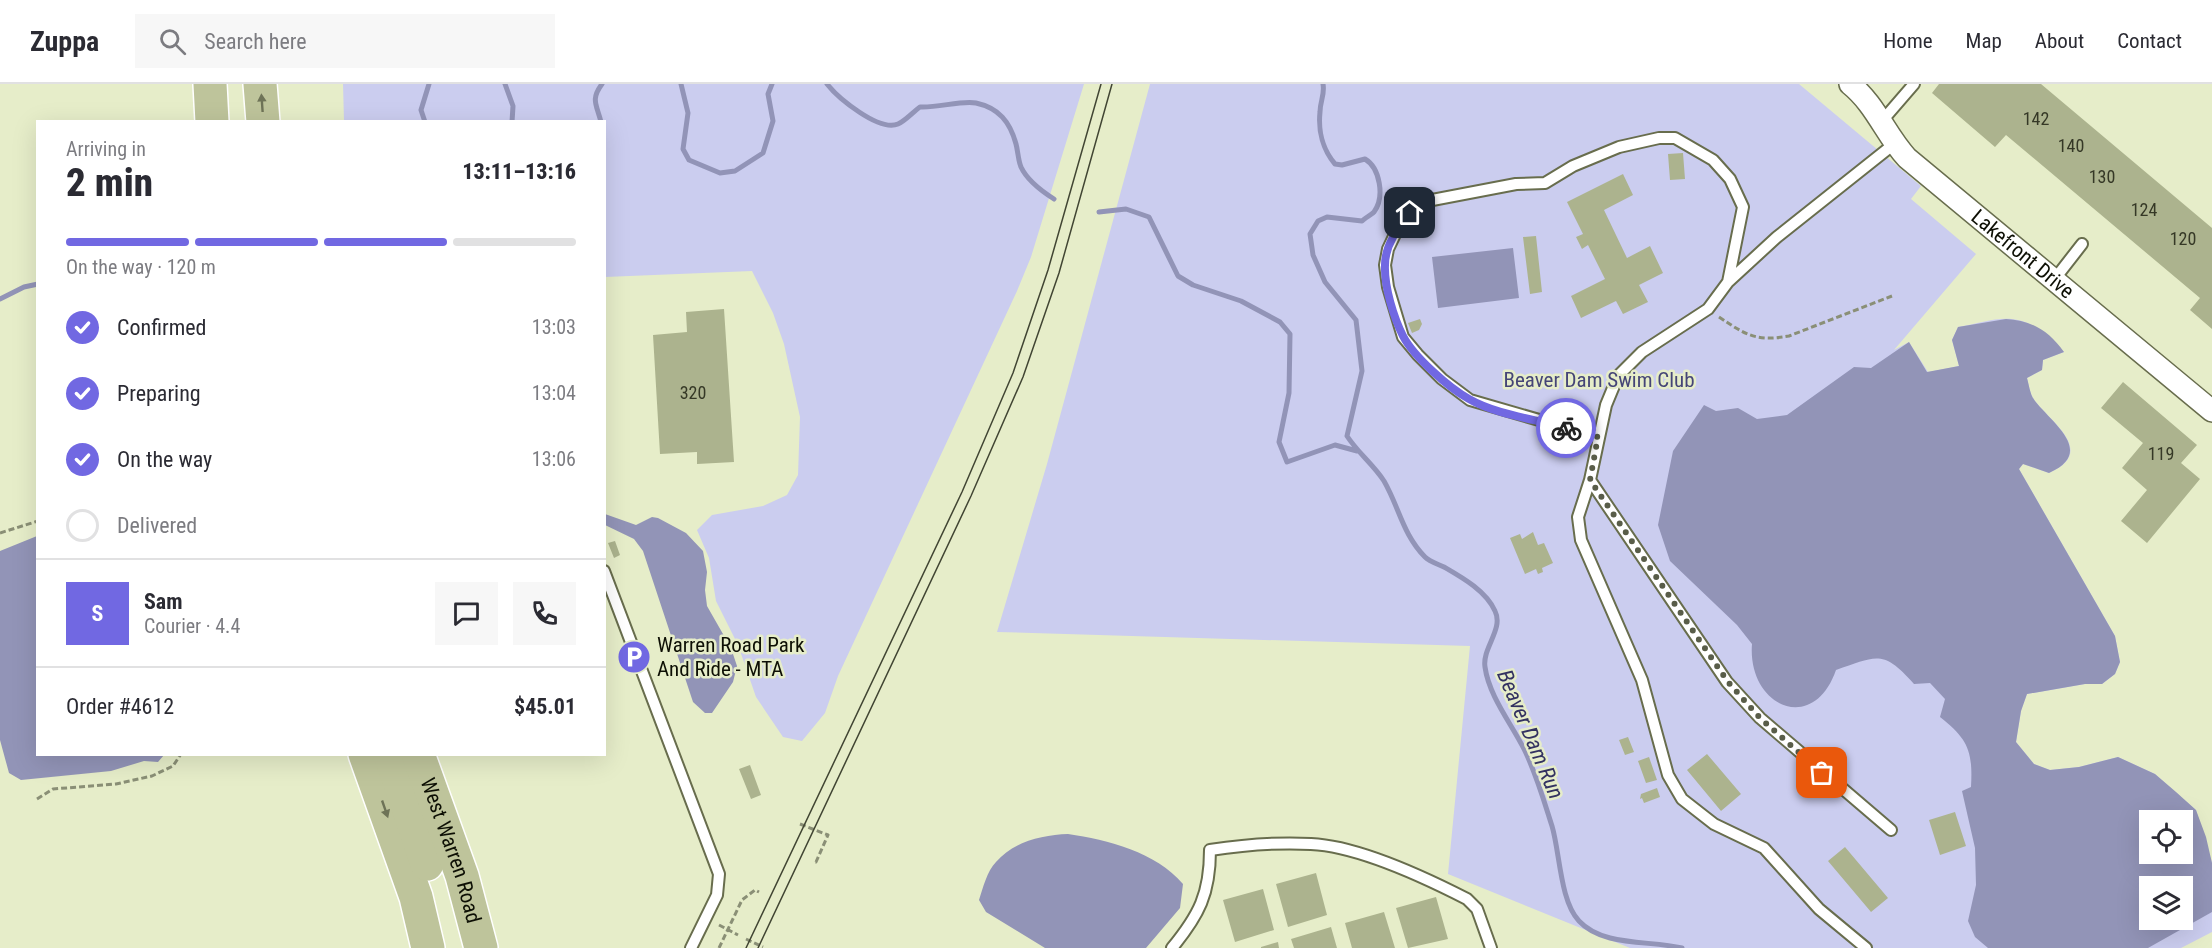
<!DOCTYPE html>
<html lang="en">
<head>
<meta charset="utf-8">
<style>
	body { margin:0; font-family:"Roboto Condensed",sans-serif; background:#f7f7f7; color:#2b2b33; height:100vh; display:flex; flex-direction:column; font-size:22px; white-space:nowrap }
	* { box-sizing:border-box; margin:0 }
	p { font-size:20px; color:#7c7c81 }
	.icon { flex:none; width:33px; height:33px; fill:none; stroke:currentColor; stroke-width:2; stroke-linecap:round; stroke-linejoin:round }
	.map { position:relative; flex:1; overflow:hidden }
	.panel { position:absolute; left:36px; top:36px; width:570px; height:636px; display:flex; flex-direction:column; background:#fff; border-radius:0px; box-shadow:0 6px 24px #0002 }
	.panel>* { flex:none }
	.controls { position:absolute; left:2139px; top:726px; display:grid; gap:12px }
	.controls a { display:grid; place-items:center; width:54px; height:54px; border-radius:0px; background:#fff; box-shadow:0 6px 24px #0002; font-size:30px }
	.pin { position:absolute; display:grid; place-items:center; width:51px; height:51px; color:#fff; margin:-26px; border-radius:12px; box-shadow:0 3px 9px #0006 }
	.courier { position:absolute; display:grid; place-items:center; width:60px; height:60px; margin:-30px; border:4px solid #7168e2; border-radius:50%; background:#fff; color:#222; box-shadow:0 2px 8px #0007 }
	.overview em { font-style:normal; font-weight:800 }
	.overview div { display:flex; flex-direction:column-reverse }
	.overview { display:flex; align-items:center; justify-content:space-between; height:102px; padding:0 30px }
	h1 { font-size:39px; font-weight:800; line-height:45px }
	.bar { display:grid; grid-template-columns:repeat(4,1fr); gap:9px 6px; align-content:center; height:72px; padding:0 30px }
	.bar i { height:8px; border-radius:4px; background:#e1e1e2 }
	.bar .selected { background:#7168e2 }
	.bar p { grid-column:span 4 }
	.line { display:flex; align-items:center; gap:15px; padding:0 30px; border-top:2px solid #e1e1e2 }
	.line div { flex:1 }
	.round { display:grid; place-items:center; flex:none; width:63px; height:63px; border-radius:0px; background:#f7f7f7 }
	ol { padding:0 30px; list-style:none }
	li { display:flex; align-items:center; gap:18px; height:66px }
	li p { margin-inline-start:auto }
	li .icon { padding:6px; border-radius:50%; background:#7168e2; color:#fff; stroke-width:4 }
	li:last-child { color:#7c7c81 }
	li i { width:33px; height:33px; border:3px solid #e1e1e2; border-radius:50% }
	header { display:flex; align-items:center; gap:36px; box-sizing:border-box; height:84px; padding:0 30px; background:#fff; border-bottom:2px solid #e1e1e2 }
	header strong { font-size:28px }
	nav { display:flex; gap:33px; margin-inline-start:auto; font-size:21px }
	.search { width:420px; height:54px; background:#f7f7f7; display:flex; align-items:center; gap:15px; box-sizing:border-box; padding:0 21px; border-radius:0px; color:#7c7c81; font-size:22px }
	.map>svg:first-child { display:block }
	.green { fill:#cbcdef; fill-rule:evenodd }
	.water { fill:#9294b7; fill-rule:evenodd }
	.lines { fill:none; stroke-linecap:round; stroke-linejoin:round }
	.stream { stroke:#9294b7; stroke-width:5 }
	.building { fill:#acb38e }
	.service-casing { stroke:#686d4d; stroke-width:14 }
	.minor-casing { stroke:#686d4d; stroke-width:24 }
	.primary-casing { stroke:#fff; stroke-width:36 }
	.path { stroke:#8a8f76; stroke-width:3; stroke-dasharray:6 3; stroke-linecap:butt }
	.service { stroke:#fff; stroke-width:10 }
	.minor { stroke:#fff; stroke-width:21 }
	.primary { stroke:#bec49b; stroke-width:33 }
	.tram { stroke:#414533; stroke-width:1.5 }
	.oneway { fill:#6e7357 }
	.done { stroke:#595d49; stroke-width:6; stroke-dasharray:0 10.8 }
	.route { stroke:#7168e2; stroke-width:8 }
	.labels { text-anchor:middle; stroke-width:5; stroke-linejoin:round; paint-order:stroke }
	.number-label { font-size:18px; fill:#353826 }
	.street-label { font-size:21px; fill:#0d0f04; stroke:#e6edc9 }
	.park-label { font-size:21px; fill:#454577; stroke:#e6edc9 }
	.poi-label { font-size:21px; fill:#0d0f04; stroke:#e6edc9; text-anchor:start }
	.water-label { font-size:22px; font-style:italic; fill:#333261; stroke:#e6edc9 }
</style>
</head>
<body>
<header>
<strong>Zuppa</strong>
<div class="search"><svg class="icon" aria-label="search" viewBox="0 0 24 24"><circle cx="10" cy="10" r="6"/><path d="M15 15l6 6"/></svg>Search here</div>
<nav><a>Home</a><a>Map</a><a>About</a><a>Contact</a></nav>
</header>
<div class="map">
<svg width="2212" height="864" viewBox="0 0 2212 864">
	<rect width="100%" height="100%" fill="#e6edc9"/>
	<path class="green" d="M 343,0 L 1084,0 L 1031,173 L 1017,207 L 838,592 L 825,629 L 802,657 L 783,653 L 756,613 L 738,561 L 716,517 L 709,474 L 697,446 L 712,431 L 763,422 L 787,411 L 798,391 L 800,333 L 784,260 L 773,229 L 752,187 L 605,193 L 604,38 L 344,37 Z
		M 1150,0 L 1799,0 L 1921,102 L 1911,115 L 1976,170 L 1894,266 L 1909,258 L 1928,288 L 1959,282 L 1952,256 L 1958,243 C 1991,237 2015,225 2043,249 C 2052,256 2057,259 2064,268 L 2043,276 L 2042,286 L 2027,294 C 2029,301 2030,311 2035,317 C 2052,339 2097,368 2049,389 L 2023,380 L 2019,385 L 2115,552 L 2120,578 L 2115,590 L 2102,600 L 2085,600 L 2027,610 L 2021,627 L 2016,658 L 2034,680 L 2050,686 L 2079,683 L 2118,673 L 2155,690 L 2196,726 L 2212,779 L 2212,848 L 2181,864 L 1630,864 L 1448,790 L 1470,562 L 997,548 L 1047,380 ZM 2150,736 L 2182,736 L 2182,770 L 2150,770 ZM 2150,802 L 2182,802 L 2182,836 L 2150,836 Z"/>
	<path class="water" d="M 1513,164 L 1519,214 L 1438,224 L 1432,173 Z
		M 2006,235 C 2031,236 2049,247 2064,268 L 2043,276 L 2042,286 L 2027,294 C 2029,301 2030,311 2035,317 C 2052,339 2096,368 2049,389 L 2023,380 L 2019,385 L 2115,552 L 2120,578 L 2115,590 L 2102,600 L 2085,600 L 2027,610 L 2021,627 L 2016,658 L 2034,680 L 2050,686 L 2079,683 L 2118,673 L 2155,690 L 2176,708 L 2196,726 L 2206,753 L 2212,779 L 2212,828 L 2148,864 L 1988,864 L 1975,853 L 1968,837 L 1976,801 L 1975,764 L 1962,707 L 1971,703 C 1973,667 1968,655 1940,633 L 1945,615 L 1930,599 L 1914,600 C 1883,565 1877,572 1836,586 C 1813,652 1747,622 1752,560 L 1737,541 L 1670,477 L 1658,441 L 1673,367 L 1704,321 L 1716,327 L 1738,324 L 1757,335 L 1787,331 L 1854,283 L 1871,284 L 1909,258 L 1927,288 L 1959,282 L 1952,256 L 1958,243 ZM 2182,736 L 2182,770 L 2150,770 L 2150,736 ZM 2182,802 L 2182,836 L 2150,836 L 2150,802 Z
		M 605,430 L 636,441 L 652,433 L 658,434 L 686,449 L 703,467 L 707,488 L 705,506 L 707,522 L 731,564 L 737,582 L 733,598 L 712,629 L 705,629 L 693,618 L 643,467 L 634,455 L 605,441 Z
		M 37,452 L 38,670 L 164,671 L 158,678 L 144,677 L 111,687 L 21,696 L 9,689 L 0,656 L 0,467 Z
		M 1068,750 C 1108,756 1156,768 1183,800 L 1180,824 L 1146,864 L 1045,864 L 986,828 L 979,816 C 983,804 987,787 996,778 C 1014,757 1043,751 1068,750 Z"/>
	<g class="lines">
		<path class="stream" d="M 505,0 L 513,22 L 512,38
			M 681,0 L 688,29 L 683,65 L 689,76 L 720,89 L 735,87 L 763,69 L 773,37 L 768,10 L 772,0
			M 827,0 C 838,14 879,48 898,40 C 905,37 913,28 920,23 C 938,24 962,16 976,19 C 999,24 1010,38 1016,60 C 1018,67 1018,76 1021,83 C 1027,96 1043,108 1054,115
			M 1323,0 C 1325,11 1320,17 1320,28 C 1318,47 1323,66 1335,80 L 1342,81 L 1365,75 C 1380,84 1385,113 1374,128 C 1371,131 1365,134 1362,137 L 1327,133 L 1318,137 L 1310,150 L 1313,171 L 1325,198 L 1356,236 L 1362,287 L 1347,352 C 1358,369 1373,380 1384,397 C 1399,423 1403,451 1425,473 C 1430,478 1438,480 1444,483 C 1463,494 1486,507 1495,527 C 1504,545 1482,564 1485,583 C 1489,612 1511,639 1524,665 C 1536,689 1544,717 1552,742 C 1560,769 1560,817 1579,837 C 1603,863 1650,856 1682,864
			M 425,38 L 421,26 L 429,0
			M 601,38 C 597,21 590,16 602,0
			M 1099,128 L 1126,125 L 1149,133 L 1178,192 L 1193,201 L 1241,217 L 1280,238 L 1290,250 L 1289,309 L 1279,358 L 1287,378 L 1335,361 L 1357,367
			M 0,215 L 24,203 L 38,200"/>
	</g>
	<path class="building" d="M 1939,0 L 2041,0 L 2212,144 L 2212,245 L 2190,226 L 2200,214 L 2006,51 L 1995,63 L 1932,9 Z
		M 1683,69 L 1685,95 L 1670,96 L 1668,70 Z
		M 1623,90 L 1633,111 L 1604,126 L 1627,174 L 1650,162 L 1663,189 L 1639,201 L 1648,218 L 1623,230 L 1616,217 L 1581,234 L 1571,212 L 1605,195 L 1588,161 L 1582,165 L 1576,153 L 1583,150 L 1567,118 Z
		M 1536,152 L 1542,208 L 1530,210 L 1523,153 Z
		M 724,225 L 734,378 L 697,380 L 697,368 L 660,370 L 653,251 L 687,248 L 686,228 Z
		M 1420,235 L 1422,240 L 1419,246 L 1412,249 L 1408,239 Z
		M 2123,298 L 2197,361 L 2181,379 L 2200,395 L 2147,459 L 2121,437 L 2147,406 L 2122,384 L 2143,359 L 2101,324 Z
		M 1533,448 L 1538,461 L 1544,459 L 1553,479 L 1542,484 L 1543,488 L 1538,490 L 1536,485 L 1525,490 L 1510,454 L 1520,450 L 1522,455 Z
		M 615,457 L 620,471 L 614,474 L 608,459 Z
		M 1628,653 L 1634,668 L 1625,671 L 1619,656 Z
		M 1707,670 L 1741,710 L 1721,727 L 1687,686 Z
		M 1649,673 L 1657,696 L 1646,699 L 1638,677 Z
		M 1840,674 L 1844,681 L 1837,685 L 1833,678 Z
		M 750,681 L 761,711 L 751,715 L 739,685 Z
		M 1657,704 L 1660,713 L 1644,719 L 1642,714 L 1640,715 L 1641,710 Z
		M 1955,728 L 1966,762 L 1940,771 L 1929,736 Z
		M 1845,763 L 1888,814 L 1871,828 L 1828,777 Z
		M 1316,789 L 1327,831 L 1288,843 L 1276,800 Z
		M 1263,805 L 1274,846 L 1235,858 L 1223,816 Z
		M 1436,813 L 1448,855 L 1408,864 L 1396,824 Z
		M 1384,828 L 1395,864 L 1352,864 L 1345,839 Z
		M 1331,843 L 1337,864 L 1294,864 L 1291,855 Z
		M 1278,858 L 1279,864 L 1261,864 L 1261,863 Z"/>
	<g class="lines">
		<defs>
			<path id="service" d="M 1882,37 L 1914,0
				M 2054,196 L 2082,160
				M 1598,353 L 1470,316 L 1442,295 L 1418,271 L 1403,253 L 1388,203 L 1385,181 L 1388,165 L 1398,144 L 1411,129 L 1427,117 L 1516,100 L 1545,99 L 1573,82 L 1619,63 L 1659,54 L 1675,54 L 1713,76 L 1730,95 L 1743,123 L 1728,198
				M 1590,396 L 1727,598 L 1760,634 L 1891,746
				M 604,487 L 719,790 L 717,811 L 691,864
				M 1172,864 C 1199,831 1210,810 1210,766 C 1243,761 1277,758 1311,760 C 1357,762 1426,794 1467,815 L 1477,825 L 1491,864
				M 1866,864 L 1819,825 L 1764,764 L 1714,740 L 1682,715 L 1668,691 L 1642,596 L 1581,456 L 1578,433 L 1590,396 L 1606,321 L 1618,292 L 1642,268 L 1708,225 L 1728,198 L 1777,153 L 1894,60"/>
			<g id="minor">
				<path id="s1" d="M 1850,0 C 1876,21 1885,50 1907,74 L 2212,327"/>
			</g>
			<g id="primary">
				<path d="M 210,0 L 212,38"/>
				<path d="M 260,0 L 263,38"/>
				<path d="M 365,670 L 416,813 L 428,864"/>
				<path d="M 390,670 L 427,780"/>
				<path id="s2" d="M 418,670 L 462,792 L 481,864"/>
			</g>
		</defs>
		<use href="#service" class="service-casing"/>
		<use href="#minor" class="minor-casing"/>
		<use href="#primary" class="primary-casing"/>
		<path class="path" d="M 1719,233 C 1746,251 1756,258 1789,252 L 1892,212
			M 0,449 L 38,437
			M 37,715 L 53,705 L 116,700 L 152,692 L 173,682 L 181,670
			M 800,740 L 828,751 L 816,778 L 813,777
			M 719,841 L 738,851
			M 746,855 L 763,863
			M 719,864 L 742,816 L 755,806 L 759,808"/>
		<use href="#service" class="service"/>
		<use href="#minor" class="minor"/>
		<use href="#primary" class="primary"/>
		<path class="tram" d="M 746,864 L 962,408 L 1013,289 L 1048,186 L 1101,0
			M 758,864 L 971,412 L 1023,293 L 1059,189 L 1112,0"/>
	</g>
	<defs><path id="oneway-solid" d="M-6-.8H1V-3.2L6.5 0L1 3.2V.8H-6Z" transform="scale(1.5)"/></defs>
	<g class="oneway">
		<use href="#oneway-solid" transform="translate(262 19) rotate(-94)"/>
		<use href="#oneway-solid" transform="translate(385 725) rotate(71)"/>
	</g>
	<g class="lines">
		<path class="done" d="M 1566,344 L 1598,353 L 1590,396 L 1728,598 L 1760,634 L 1822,689"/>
		<path class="route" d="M 1410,129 C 1398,144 1385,161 1385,181 C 1384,203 1394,234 1403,252 C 1414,273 1449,304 1469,315 C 1497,331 1535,335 1566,344"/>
	</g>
	<defs>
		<symbol id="parking-disc" viewBox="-11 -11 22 22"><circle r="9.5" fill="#7168e2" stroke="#e6edc9"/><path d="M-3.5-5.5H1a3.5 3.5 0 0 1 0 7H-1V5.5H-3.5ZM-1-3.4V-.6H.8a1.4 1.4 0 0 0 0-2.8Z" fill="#fff"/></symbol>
	</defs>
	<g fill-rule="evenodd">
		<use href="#parking-disc" x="615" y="554" width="38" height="38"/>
	</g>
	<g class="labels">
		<g class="number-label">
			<text x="2036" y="41">142</text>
			<text x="2071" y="68">140</text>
			<text x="2102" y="99">130</text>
			<text x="2144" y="132">124</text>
			<text x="2183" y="161">120</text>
			<text x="693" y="315">320</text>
			<text x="2161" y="376">119</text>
		</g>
		<g class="street-label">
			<text dy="7" stroke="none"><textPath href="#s1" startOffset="244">Lakefront Drive</textPath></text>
			<text dy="7" stroke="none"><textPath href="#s2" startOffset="102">West Warren Road</textPath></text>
		</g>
		<g class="park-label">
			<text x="1599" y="303">Beaver Dam Swim Club</text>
		</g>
		<g class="poi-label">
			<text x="657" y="568">Warren Road Park<tspan x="657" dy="24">And Ride - MTA</tspan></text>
		</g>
		<g class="water-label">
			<text transform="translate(1531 650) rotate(67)" y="8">Beaver Dam Run</text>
		</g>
	</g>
</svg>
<div class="controls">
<a><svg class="icon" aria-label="locate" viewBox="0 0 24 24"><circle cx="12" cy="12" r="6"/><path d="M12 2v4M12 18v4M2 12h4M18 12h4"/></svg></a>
<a><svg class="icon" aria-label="layers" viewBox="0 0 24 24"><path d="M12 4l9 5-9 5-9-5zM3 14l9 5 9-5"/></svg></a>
</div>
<div class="pin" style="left:1822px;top:689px;background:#ea580c"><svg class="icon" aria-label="bag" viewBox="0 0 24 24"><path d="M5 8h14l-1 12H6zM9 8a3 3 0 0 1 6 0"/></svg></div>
<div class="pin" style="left:1410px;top:129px;background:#1f2937"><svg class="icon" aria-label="home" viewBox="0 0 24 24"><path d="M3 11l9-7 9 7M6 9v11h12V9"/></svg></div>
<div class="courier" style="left:1566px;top:344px"><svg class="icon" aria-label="bike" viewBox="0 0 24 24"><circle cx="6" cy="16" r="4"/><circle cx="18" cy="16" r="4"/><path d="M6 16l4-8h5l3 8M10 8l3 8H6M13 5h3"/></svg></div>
<section class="panel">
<div class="overview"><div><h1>2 min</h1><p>Arriving in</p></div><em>13:11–13:16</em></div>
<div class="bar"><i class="selected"></i><i class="selected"></i><i class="selected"></i><i></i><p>On the way · 120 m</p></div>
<ol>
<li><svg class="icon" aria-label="check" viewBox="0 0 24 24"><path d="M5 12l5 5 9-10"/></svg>Confirmed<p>13:03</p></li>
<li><svg class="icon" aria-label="check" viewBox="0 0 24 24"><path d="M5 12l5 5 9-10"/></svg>Preparing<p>13:04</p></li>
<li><svg class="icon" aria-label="check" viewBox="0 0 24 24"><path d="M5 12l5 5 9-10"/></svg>On the way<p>13:06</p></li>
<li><i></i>Delivered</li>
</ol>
<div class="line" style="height:108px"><b class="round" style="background:#7168e2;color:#fff">S</b><div><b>Sam</b><p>Courier · 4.4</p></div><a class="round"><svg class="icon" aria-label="chat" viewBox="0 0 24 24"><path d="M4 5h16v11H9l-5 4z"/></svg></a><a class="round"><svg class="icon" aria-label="phone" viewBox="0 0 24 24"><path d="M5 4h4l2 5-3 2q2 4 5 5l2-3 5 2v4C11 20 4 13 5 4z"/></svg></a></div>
<div class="line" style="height:78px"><div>Order #4612</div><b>$45.01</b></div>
</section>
</div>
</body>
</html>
